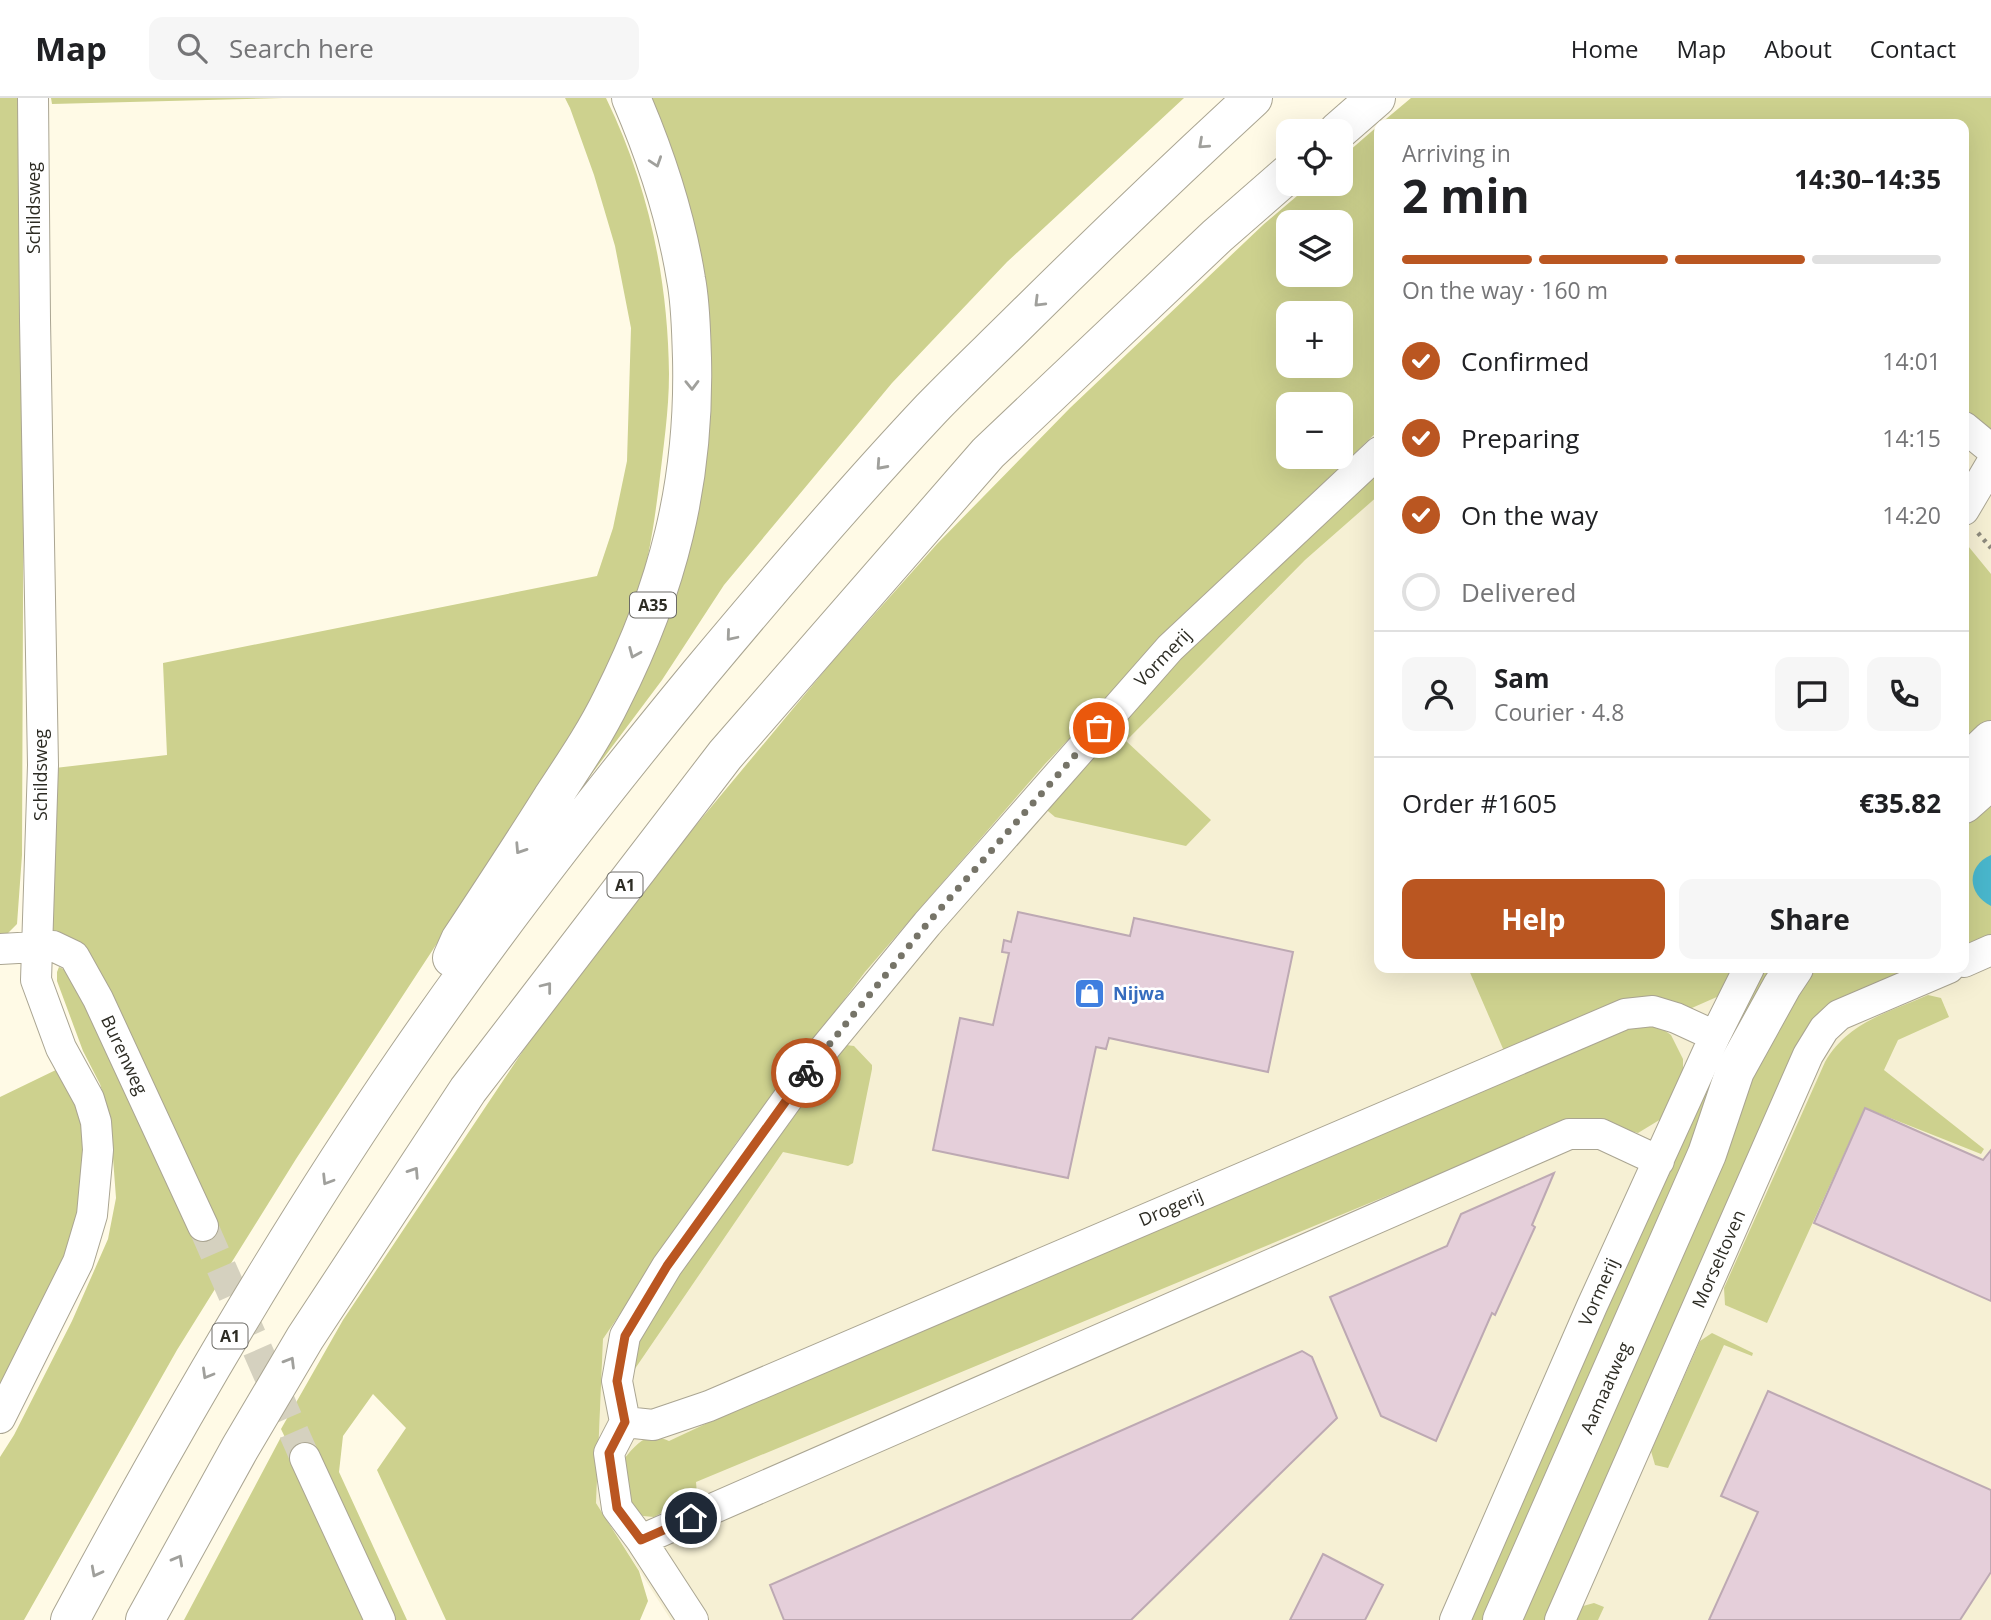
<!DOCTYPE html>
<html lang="en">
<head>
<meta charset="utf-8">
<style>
	body { margin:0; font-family:"Open Sans",sans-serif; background:#f6f6f6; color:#202124; height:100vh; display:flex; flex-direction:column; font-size:26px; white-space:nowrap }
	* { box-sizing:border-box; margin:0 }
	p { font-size:23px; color:#757577 }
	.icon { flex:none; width:38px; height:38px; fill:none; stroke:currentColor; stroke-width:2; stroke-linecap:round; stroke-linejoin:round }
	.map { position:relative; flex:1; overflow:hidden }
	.side { position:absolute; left:1374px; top:21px; width:595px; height:854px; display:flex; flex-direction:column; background:#fff; border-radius:14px; box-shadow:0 7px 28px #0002 }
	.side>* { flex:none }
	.tools { position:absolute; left:1276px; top:21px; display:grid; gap:14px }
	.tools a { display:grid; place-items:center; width:77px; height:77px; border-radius:14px; background:#fff; box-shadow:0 7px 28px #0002; font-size:35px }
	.pin { position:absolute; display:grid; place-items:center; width:60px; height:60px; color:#fff; margin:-30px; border:4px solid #fff; border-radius:50%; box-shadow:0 2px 7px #0007 }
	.courier { position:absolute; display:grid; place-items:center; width:70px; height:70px; margin:-35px; border:5px solid #ba5621; border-radius:50%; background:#fff; color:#222; box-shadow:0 2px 9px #0007 }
	.overview em { font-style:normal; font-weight:700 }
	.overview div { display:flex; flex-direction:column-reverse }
	.overview { display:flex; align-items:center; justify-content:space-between; height:119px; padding:0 28px }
	h1 { font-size:46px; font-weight:700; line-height:52px }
	.bar { display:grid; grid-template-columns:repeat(4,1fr); gap:10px 7px; align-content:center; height:84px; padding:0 28px }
	.bar i { height:9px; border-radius:5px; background:#e0e0e0 }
	.bar .selected { background:#ba5621 }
	.bar p { grid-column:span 4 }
	.line { display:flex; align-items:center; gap:18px; padding:0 28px; border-top:2px solid #e0e0e0 }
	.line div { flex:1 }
	.round { display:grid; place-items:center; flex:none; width:74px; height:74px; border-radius:14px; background:#f6f6f6 }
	ol { padding:0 28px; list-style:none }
	li { display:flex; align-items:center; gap:21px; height:77px }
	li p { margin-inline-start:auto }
	li .icon { padding:7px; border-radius:50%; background:#ba5621; color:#fff; stroke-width:4 }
	li:last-child { color:#757577 }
	li i { width:38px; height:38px; border:4px solid #e0e0e0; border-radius:50% }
	.button { display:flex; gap:14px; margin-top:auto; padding:14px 28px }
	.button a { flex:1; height:80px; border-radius:14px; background:#ba5621; color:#fff; font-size:28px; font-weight:700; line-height:80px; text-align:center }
	.button a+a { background:#f6f6f6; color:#202124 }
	header { display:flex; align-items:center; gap:42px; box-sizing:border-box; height:98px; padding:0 35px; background:#fff; border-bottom:2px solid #e0e0e0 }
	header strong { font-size:33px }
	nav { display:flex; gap:38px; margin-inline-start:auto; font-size:24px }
	.search { width:490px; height:63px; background:#f6f6f6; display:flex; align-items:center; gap:18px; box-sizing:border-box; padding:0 24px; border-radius:14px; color:#757577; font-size:26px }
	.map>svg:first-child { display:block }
	.built { fill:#f6f0d4 }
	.green { fill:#cdd18e; fill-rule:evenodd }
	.water { fill:#49b7cd }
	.building { fill:#e5cfda; stroke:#bda9b3; stroke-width:2 }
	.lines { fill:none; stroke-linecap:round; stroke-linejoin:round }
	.minor-tunnel { stroke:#d5d1bf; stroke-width:30; stroke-dasharray:30 15; stroke-linecap:butt }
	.minor-casing { stroke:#aaa592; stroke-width:32 }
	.secondary-casing { stroke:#aaa592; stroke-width:40 }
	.motorway-casing { stroke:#aaa592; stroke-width:40 }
	.path { stroke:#8d8a7d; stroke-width:4.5; stroke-dasharray:3.5 5; stroke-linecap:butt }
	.minor { stroke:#fff; stroke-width:30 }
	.secondary { stroke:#fff; stroke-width:38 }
	.motorway { stroke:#fff; stroke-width:38 }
	.oneway { stroke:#a0a09c }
	.done { stroke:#767468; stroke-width:7; stroke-dasharray:0 12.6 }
	.route { stroke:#ba5621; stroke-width:9 }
	.labels { text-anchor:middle; stroke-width:5; stroke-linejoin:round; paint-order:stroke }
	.shield { fill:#fff; stroke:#6c6b66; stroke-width:2 }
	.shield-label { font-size:16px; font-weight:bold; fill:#2d2c24 }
	.street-label { font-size:18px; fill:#2d2c24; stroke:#fff }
	.shop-label { font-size:18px; font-weight:bold; fill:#366cbe; stroke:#fff; text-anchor:start }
</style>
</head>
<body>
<header>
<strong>Map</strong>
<div class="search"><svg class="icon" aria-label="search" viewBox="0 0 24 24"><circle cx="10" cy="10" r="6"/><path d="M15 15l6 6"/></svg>Search here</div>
<nav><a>Home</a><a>Map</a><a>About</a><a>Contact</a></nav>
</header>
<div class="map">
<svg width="1991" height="1522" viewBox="0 0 1991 1522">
	<rect width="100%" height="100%" fill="#fffae6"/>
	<path class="built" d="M 1964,314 L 1991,336 L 1991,1522 L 671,1522 L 596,1405 L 603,1241 L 736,1045 L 865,874 L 1045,666 L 1222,481 L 1379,332 L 1379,870 L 1964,870 Z"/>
	<path class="green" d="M 0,0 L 25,0 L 22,757 L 17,826 L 5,838 L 0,837 Z
		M 51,0 L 283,0 L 52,6 Z
		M 565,0 L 606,0 C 648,86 668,180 669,276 C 669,313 663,351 659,387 C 654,426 649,464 636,501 C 619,551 592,598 568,645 L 296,1061 L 177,1252 L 24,1522 L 0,1522 L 0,1359 L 14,1337 L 72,1223 L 108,1141 L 116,1100 L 110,1020 L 100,986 L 83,953 L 57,883 L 57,874 L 59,869 L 68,873 L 59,842 L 51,829 L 55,670 L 167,657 L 163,565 L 597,478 L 613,430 L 627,363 L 631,230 L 615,148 L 594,77 L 570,10 Z
		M 645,0 L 1184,0 L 1007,164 L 892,285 L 724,487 L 662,582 L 531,757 L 695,373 Z
		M 1411,0 L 1991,0 L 1991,336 L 1964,314 L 1964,26 L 1380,26 Z
		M 1379,27 L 1379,332 L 1222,481 L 1045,666 L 865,874 L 736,1045 L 603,1241 L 596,1405 L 639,1473 L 648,1503 L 640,1522 L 446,1522 L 377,1372 L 406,1330 L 373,1296 L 343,1338 L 339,1374 L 407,1522 L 184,1522 L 281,1339 L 291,1352 L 281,1331 L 343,1222 L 561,896 L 662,768 L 831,565 L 937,446 L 1070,310 L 1264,126 L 1311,86 L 1340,86 L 1341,60 ZM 1288,124 L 1340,124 L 1340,177 L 1288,177 ZM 1288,215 L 1340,215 L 1340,268 L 1288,268 ZM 1288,306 L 1340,306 L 1340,359 L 1288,359 Z
		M 1379,367 L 1379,397 L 1305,462 L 1126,643 L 1211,722 L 1186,748 L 1055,719 L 1042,708 L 1129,608 Z
		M 1964,443 L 1991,476 L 1991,840 L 1964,852 Z
		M 1468,870 L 1736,870 L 1719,898 L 1685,913 L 1504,953 Z
		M 1761,870 L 1922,870 L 1839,905 L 1548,1522 L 1468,1522 L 1751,887 Z
		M 1928,897 L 1941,900 L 1949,919 L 1898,942 L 1884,972 L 1984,1051 L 1981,1056 L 1865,1010 L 1767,1225 L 1725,1207 L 1724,1190 L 1825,964 C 1848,924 1887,915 1928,897 Z
		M 1633,923 L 1657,927 L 1671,937 L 1683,961 L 1683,978 L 1661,1021 L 1638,1035 L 1611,1028 L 1565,1024 L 696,1384 L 697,1396 L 654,1419 L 643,1418 L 631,1409 L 624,1361 C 638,1344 647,1333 669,1343 L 761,1300 Z
		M 846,947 L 854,948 L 872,967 L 872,971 L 853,1065 L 848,1068 L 783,1054 L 628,1281 L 626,1266 L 664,1198 Z
		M 62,969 L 86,1026 L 81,1125 L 0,1295 L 0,999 Z
		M 1712,1235 L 1753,1255 L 1752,1258 L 1724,1247 L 1668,1370 L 1655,1367 L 1651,1353 L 1700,1243 Z
		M 1594,1505 L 1604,1509 L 1598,1522 L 1576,1522 L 1583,1508 Z"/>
	<path class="water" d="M 1991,757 L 1991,808 C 1967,796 1966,768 1991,757 Z"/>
	<path class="building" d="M 1018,814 L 1130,838 L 1134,820 L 1293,854 L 1268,974 L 1109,940 L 1106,951 L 1096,949 L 1068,1080 L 933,1052 L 960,920 L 993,927 L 1009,855 L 1002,854 L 1004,842 L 1011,844 Z
		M 1865,1010 L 1983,1062 L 1991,1052 L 1991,1203 L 1814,1125 Z
		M 1554,1075 L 1532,1127 L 1535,1129 L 1495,1217 L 1492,1215 L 1436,1343 L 1381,1318 L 1330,1199 L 1447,1148 L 1461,1116 Z
		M 1302,1253 L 1312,1259 L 1337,1320 L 1131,1522 L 784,1522 L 770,1487 Z
		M 1768,1293 L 1991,1392 L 1991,1474 L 1960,1522 L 1709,1522 L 1758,1414 L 1721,1398 Z
		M 1323,1456 L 1383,1487 L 1365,1522 L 1290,1522 Z"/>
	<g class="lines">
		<path class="minor-tunnel" d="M 203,1128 L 305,1360"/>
		<defs>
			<path id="minor" d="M 1964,329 L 1991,351
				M 1964,412 L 1991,366
				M 0,851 L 53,848 L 74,858 L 98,901 L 203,1128
				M 1964,864 L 1991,852
				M 0,1320 L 78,1164 L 92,1117 L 98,1052 L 96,1024 L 89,1001 L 61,950 L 36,882 L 43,667 L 35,222 L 33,0
				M 625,1324 L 653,1327 L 709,1308 L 1625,916 L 1653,913 L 1676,920 L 1715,938
				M 305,1360 L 380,1522
				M 641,1442 L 1569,1036 L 1601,1036 L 1659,1063
				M 693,1522 L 641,1442 L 617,1410 L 609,1355 L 625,1324 L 617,1283 L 625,1238 L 667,1168 L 820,956 L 927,826 L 1170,550 L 1379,354
				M 1455,1522 L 1592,1208 L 1715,938 L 1749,870
				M 1560,1522 L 1808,957 L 1824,931 L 1839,917 L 1949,870"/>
			<path id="secondary" d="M 1964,668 L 1991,642
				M 1964,706 L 1991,682
				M 1502,1522 L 1707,1056 L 1735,973 L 1782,888 L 1794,870"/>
			<path id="motorway" d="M 1338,33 L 1376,0
				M 452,860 L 460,842 C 491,795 522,748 552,700 C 573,668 595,636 612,601 C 668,490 695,385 692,260 C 691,234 691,207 686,181 C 676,119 656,58 631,0
				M 70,1522 C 173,1330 282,1141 405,962 C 497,828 597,700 700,575 C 775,485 851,396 931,311 C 963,278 996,247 1028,215 C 1102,142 1177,70 1253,0
				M 145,1522 L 240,1350 L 305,1240 L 468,992 L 725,657 L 988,355 L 1217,138 L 1288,76"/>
		</defs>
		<use href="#minor" class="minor-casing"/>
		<use href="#secondary" class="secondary-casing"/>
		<use href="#motorway" class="motorway-casing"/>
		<path class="path" d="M 1978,435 L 1991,450"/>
		<use href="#minor" class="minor"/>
		<use href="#secondary" class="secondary"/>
		<use href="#motorway" class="motorway"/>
	</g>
	<defs><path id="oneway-chevron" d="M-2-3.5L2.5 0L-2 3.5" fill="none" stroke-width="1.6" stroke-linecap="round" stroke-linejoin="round" transform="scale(1.75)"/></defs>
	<g class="oneway">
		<use href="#oneway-chevron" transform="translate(1203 46) rotate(138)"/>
		<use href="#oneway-chevron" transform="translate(656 64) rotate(71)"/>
		<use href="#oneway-chevron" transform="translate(1039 204) rotate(135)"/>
		<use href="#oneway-chevron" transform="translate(692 287) rotate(89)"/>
		<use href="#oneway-chevron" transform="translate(881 367) rotate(132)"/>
		<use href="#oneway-chevron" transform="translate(731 538) rotate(130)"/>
		<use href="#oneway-chevron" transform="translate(634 555) rotate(113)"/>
		<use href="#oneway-chevron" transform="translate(520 751) rotate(123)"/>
		<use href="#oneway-chevron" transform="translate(547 889) rotate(-52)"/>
		<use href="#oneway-chevron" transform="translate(414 1074) rotate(-57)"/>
		<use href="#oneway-chevron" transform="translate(327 1082) rotate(122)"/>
		<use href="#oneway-chevron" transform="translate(290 1264) rotate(-59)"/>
		<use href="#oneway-chevron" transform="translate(207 1276) rotate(120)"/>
		<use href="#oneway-chevron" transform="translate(178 1462) rotate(-61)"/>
		<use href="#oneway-chevron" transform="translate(96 1474) rotate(118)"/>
	</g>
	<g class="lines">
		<path class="done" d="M 806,975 L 927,826 L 1099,630"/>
		<path class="route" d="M 691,1420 L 641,1442 L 617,1410 L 609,1355 L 625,1324 L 617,1283 L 625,1238 L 667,1168 L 806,975"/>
	</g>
	<defs>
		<symbol id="shop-square" viewBox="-11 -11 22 22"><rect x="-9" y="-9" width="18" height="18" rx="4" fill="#3f7fe0" stroke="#fff"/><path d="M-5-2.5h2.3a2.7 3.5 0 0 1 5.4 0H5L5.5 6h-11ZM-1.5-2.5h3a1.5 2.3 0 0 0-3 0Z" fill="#fff"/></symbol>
	</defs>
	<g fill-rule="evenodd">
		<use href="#shop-square" x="1072" y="878" width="35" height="35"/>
	</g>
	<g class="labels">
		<g class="shield">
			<rect x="630" y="494.5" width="46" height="25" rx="5"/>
			<rect x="607.5" y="774.5" width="35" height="25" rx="5"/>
			<rect x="212.5" y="1225.5" width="35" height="25" rx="5"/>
		</g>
		<g class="shield-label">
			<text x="653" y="513">A35</text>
			<text x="625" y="793">A1</text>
			<text x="230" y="1244">A1</text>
		</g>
		<g class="street-label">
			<text transform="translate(34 110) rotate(-90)" y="6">Schildsweg</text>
			<text transform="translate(1163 560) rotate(-46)" y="6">Vormerij</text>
			<text transform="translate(41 677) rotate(-90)" y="6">Schildsweg</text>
			<text transform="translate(124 957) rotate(65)" y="6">Burenweg</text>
			<text transform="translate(1171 1110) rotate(-23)" y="6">Drogerij</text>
			<text transform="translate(1719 1161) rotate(-66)" y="6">Morseltoven</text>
			<text transform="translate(1599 1194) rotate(-66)" y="6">Vormerij</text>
			<text transform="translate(1606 1290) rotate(-66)" y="6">Aamaatweg</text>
		</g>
		<g class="shop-label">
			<text x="1113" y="902">Nijwa</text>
		</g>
	</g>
</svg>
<div class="tools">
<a><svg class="icon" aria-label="locate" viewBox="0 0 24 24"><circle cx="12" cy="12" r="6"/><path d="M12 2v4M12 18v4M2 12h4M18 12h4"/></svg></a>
<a><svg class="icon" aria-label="layers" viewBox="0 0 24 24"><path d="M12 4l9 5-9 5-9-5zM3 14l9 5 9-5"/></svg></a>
<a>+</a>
<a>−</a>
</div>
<div class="pin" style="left:1099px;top:630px;background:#ea580c"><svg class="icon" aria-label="bag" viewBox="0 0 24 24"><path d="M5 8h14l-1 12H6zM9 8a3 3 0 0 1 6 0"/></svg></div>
<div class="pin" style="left:691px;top:1420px;background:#1f2937"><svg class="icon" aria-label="home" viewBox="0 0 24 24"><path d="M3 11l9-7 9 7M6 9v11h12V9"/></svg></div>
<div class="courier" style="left:806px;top:975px"><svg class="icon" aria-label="bike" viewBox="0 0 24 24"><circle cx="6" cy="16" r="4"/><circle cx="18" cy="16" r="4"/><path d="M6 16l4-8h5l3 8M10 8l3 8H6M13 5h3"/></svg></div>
<section class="side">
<div class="overview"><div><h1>2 min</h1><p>Arriving in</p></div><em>14:30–14:35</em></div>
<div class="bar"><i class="selected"></i><i class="selected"></i><i class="selected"></i><i></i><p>On the way · 160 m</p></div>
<ol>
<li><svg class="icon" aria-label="check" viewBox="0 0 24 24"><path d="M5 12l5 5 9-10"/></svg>Confirmed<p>14:01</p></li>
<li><svg class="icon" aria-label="check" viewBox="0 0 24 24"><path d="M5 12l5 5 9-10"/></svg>Preparing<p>14:15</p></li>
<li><svg class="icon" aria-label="check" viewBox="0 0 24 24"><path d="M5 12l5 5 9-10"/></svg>On the way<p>14:20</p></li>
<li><i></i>Delivered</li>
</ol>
<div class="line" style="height:126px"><a class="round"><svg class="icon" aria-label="person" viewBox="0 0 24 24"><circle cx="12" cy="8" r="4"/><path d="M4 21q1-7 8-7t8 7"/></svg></a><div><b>Sam</b><p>Courier · 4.8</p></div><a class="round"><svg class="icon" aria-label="chat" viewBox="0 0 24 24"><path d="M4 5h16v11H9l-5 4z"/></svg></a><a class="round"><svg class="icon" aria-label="phone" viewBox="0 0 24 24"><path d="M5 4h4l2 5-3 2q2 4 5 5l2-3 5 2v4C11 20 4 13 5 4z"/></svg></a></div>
<div class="line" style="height:91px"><div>Order #1605</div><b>€35.82</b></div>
<div class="button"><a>Help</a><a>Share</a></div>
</section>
</div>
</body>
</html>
